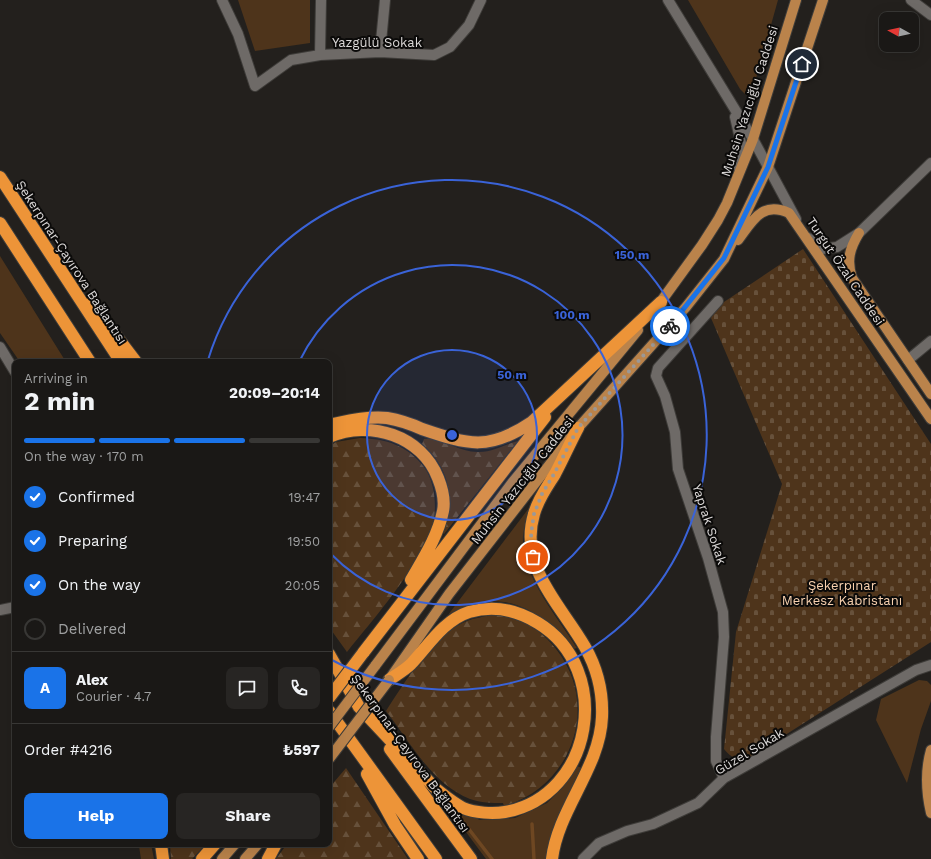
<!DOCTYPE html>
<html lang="en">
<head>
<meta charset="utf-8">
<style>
	body { margin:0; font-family:"Work Sans",sans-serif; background:#272523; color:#f1f3f6; height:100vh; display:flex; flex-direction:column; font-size:15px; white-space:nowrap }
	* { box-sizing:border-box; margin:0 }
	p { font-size:13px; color:#9fa0a1 }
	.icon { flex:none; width:22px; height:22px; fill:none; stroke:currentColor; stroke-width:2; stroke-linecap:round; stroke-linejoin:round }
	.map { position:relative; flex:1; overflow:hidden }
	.drawer { position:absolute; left:12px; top:359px; width:320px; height:488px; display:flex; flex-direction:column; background:#1a1816; border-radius:8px; box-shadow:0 4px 16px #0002,0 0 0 1px #383735 }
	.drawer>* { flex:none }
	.needle { width:26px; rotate:278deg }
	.tools { position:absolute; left:879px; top:12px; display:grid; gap:8px }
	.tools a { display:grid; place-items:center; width:40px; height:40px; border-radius:8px; background:#1a1816; box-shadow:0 4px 16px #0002,0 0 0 1px #383735; font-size:20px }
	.pin { position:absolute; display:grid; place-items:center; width:34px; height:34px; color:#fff; margin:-17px; border:2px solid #fff; border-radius:50%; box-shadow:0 1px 4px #0007 }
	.courier { position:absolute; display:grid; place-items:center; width:40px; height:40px; margin:-20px; border:3px solid #1a73e8; border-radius:50%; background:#fff; color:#222; box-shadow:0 1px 5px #0007 }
	.overview em { font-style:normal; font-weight:700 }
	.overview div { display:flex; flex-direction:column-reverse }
	.overview { display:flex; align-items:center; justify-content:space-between; height:68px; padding:0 12px }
	h1 { font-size:26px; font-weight:700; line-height:30px }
	.bar { display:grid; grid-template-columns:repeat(4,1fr); gap:6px 4px; align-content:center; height:48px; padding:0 12px }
	.bar i { height:5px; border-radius:3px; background:#383735 }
	.bar .selected { background:#1a73e8 }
	.bar p { grid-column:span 4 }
	.line { display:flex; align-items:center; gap:10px; padding:0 12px; border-top:1px solid #383735 }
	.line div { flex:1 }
	.round { display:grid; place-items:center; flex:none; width:42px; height:42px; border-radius:8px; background:#272523 }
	ol { padding:0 12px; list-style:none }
	li { display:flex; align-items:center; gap:12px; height:44px }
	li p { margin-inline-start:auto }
	li .icon { padding:4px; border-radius:50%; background:#1a73e8; color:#fff; stroke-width:4 }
	li:last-child { color:#9fa0a1 }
	li i { width:22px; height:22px; border:2px solid #383735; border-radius:50% }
	.cta { display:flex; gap:8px; margin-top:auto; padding:8px 12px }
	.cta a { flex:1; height:46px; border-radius:8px; background:#1a73e8; color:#fff; font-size:16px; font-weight:700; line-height:46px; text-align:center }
	.cta a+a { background:#272523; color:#f1f3f6 }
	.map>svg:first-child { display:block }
	.grass { fill:#4e341b }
	.forest { fill:url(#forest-firs) }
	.cemetery { fill:url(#cemetery-stones) }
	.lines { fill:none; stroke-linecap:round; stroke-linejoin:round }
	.stream { stroke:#6e4722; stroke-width:3.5 }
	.minor-casing { stroke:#3e3c39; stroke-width:12 }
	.major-casing { stroke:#3e3c39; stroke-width:12 }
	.highway-casing { stroke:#3e3c39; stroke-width:14 }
	.minor { stroke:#6e6a67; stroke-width:10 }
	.major { stroke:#ba834b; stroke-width:10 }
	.highway { stroke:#ed9438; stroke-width:12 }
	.major-bridge-casing { stroke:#3e3c39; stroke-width:12; stroke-linecap:butt }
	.highway-bridge-casing { stroke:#3e3c39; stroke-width:14; stroke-linecap:butt }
	.major-bridge { stroke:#ba834b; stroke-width:10 }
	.highway-bridge { stroke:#ed9438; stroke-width:12 }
	.done { stroke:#9b9897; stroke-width:4; stroke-dasharray:0 7.2 }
	.route { stroke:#1a73e8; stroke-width:5 }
	.ring { fill:none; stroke:#3a63d8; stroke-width:2 }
	.labels { text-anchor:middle; stroke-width:4; stroke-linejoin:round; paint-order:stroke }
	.street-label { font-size:13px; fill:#dcd9d8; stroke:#0b0a09 }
	.park-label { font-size:13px; fill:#f8d1af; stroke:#0b0a09 }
	.centre { fill:#3a63d8; stroke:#0b0a09; stroke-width:2 }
	.ring-label { font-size:12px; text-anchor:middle; font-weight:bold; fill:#3a63d8; stroke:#0b0a09; stroke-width:4; stroke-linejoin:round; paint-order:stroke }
</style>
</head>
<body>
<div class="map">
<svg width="931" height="859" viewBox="0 0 931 859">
	<defs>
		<pattern id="forest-firs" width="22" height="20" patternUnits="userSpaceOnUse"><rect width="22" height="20" fill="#4e341b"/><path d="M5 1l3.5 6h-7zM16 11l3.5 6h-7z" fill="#67513b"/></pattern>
		<pattern id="cemetery-stones" width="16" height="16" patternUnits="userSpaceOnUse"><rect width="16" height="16" fill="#4e341b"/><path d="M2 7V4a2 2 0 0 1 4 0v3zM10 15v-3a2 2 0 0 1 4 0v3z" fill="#67513b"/></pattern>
	</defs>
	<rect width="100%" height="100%" fill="#23201d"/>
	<path class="grass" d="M 238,0 L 310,0 L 310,43 L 255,51 Z
		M 688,0 L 778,0 L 753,89 L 746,95 L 740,89 Z
		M 0,256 L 66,362 L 20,362 L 0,333 Z
		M 529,508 C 527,517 524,527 523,536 C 521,575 557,616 577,648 L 573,649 C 540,608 499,585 448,615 Z
		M 919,680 L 927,681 L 931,685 L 931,701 L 921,729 L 907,783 L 876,720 L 881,699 Z
		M 577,766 L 582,768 L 553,829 L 546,859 L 486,859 L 446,805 L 480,820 L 515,818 L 547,803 L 562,788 Z
		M 137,844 L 151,844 L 154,859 L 141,859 L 139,846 Z"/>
	<path class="forest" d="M 360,438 C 386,439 407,445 424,467 C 435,482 437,506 433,525 C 432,531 427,538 424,544 C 405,584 374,618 347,652 L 329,627 L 329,446 L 336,442 Z
		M 424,439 C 440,436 460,453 479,452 C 494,452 505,444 518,441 L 444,534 L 442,530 C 458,501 447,464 422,444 Z
		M 491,615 C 498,616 506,615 512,617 C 529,622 545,635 556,649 C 601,705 572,787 504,806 L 503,803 C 492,803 481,803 470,799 C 432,784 410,742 386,711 C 405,682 434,633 467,621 C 474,618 483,617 491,615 Z
		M 346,768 L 408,859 L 276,859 L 287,844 L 329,844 L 329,788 Z
		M 170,844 L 206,844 L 192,859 L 171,859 Z"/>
	<path class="cemetery" d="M 803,249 L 931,444 L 931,642 L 752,756 C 739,761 732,759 724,749 L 736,632 L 782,484 L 711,318 L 718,306 Z"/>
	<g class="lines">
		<path class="stream" d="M 458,815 L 492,859
			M 532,824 L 534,859"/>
		<defs>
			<path id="minor" d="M 222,0 L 238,34 L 255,86 L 291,60 L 320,55 L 380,52 L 434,55 L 450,47 L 469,25 L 481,0
				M 668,0 L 753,139 L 796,219
				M 911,0 L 931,15
				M 380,52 L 385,0
				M 320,55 L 321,0
				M 735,117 L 741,143 L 739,168
				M 808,238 L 822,249 L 837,247 L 859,233 L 931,163
				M 718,301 L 658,368 L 656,376 L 665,396 L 675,432 L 678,469 L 708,558 L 723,612 L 724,637 L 716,737 L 716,761 L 724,778
				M 0,347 L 15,372
				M 908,360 L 931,341
				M 0,610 L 15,607
				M 583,859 L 599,843 L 627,831 L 653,824 L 698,803 L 724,778 L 916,670 L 931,665"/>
			<path id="major" d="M 859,233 C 850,248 846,260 852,278 L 931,394
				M 738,240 C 753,220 762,201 789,213 L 931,419
				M 657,307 L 702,245 L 718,220 L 727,203 L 753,139 L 796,0
				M 375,666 L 512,483 L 638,330
				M 391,677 L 449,594 L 578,428 L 686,307 L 724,259 L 768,167 L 823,0
				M 931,750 C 925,771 926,791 931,813
				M 222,859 L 235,844
				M 245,859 L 258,844"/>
			<path id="highway" d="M 0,177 L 121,362
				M 0,223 L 90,362
				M 91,303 L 136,362
				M 329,425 C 348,421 368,416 387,418 C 399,420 411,424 422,429 C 469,445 489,451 532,422 L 661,302
				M 329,437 C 370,419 422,436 438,478 C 442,488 445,501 443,511 C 438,536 423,559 411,580
				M 363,653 L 545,417
				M 329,654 L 359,707 L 436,789 C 445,796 453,803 463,808 C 475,813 493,814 505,812 C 594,796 614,669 538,623 C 517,610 493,605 469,612 C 444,620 428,646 411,664 C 405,670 396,675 389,680
				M 329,711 L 436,859
				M 390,749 L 471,859
				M 367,774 L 395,825 L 418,859
				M 161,844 L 163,859
				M 202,859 L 215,844
				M 268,859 L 276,844
				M 552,859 C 558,809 600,768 602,717 C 603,693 597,668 585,647 C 561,605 518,567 534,514 C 538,499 547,487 555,474 C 563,459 570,443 578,428"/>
		</defs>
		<use href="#minor" class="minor-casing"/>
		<use href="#major" class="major-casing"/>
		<use href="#highway" class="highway-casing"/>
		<use href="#minor" class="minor"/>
		<use href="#major" class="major"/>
		<use href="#highway" class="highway"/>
		<defs>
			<path id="major-bridge" d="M 329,727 L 375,666
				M 329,759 L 389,680"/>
			<path id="highway-bridge" d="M 329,698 L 363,653"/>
		</defs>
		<use href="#major-bridge" class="major-bridge-casing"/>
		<use href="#highway-bridge" class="highway-bridge-casing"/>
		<use href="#major-bridge" class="major-bridge"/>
		<use href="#highway-bridge" class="highway-bridge"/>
	</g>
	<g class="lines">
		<path class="done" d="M 533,557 L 531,534 L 534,514 L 542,494 L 554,474 L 578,428 L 670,326"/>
		<path class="route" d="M 670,326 L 724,258 L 768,167 L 802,64"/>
	</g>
	<circle cx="452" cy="435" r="85" fill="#3a63d8" fill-opacity=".12"/>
	<g class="ring">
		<circle cx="452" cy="435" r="85"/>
		<path d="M299 362A170 170 0 1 1 330 553"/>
		<path d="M208 360A255 255 0 1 1 330 659"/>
	</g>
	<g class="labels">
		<g class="street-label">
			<text x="377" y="47">Yazgülü Sokak</text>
			<text transform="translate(749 101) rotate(-72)" y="5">Muhsin Yazıcığlu Caddesi</text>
			<text transform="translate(72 262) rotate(57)" y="5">Şekerpınar-Çayırova Bağlantısı</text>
			<text transform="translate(846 271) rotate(56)" y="5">Turgut Özal Caddesi</text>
			<text transform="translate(522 480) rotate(-52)" y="5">Muhsin Yazıcığlu Caddesi</text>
			<text transform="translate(710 524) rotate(72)" y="5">Yaprak Sokak</text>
			<text transform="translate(749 751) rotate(-31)" y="5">Güzel Sokak</text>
			<text transform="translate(411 753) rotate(54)" y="5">Şekerpınar-Çayırova Bağlantısı</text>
		</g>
		<g class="park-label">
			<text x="842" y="590">Şekerpınar<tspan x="842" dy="15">Merkesz Kabristanı</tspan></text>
		</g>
	</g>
	<circle cx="452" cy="435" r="6" class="centre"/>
	<g class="ring-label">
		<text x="632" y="259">150 m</text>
		<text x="572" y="319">100 m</text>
		<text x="512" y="379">50 m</text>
	</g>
</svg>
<div class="tools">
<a><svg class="needle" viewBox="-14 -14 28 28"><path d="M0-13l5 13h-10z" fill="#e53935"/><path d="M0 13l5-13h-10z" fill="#9fa0a1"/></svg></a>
</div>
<div class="pin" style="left:533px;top:557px;background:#ea580c"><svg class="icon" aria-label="bag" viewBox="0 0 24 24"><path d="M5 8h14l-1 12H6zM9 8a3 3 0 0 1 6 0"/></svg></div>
<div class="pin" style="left:802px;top:64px;background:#1f2937"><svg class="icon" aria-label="home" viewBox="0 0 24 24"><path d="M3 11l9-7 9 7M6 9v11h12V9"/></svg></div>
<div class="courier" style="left:670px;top:326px"><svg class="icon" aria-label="bike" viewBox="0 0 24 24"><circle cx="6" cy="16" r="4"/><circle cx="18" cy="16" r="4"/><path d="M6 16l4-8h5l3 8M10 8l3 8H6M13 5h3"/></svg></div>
<section class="drawer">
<div class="overview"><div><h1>2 min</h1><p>Arriving in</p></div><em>20:09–20:14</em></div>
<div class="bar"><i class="selected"></i><i class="selected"></i><i class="selected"></i><i></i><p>On the way · 170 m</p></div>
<ol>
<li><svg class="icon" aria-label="check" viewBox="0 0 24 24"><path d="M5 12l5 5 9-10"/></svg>Confirmed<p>19:47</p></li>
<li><svg class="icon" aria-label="check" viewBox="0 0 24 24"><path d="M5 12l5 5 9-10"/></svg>Preparing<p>19:50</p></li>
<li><svg class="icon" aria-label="check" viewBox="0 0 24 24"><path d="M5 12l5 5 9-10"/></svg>On the way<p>20:05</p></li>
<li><i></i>Delivered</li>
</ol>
<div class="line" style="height:72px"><b class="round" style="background:#1a73e8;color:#fff">A</b><div><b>Alex</b><p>Courier · 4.7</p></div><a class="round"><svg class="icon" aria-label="chat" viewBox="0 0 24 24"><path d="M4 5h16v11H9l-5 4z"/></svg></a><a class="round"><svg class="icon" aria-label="phone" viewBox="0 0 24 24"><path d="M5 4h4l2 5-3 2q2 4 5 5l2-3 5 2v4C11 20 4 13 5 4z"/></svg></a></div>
<div class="line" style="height:52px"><div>Order #4216</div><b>₺597</b></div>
<div class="cta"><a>Help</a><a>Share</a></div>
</section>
</div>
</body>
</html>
